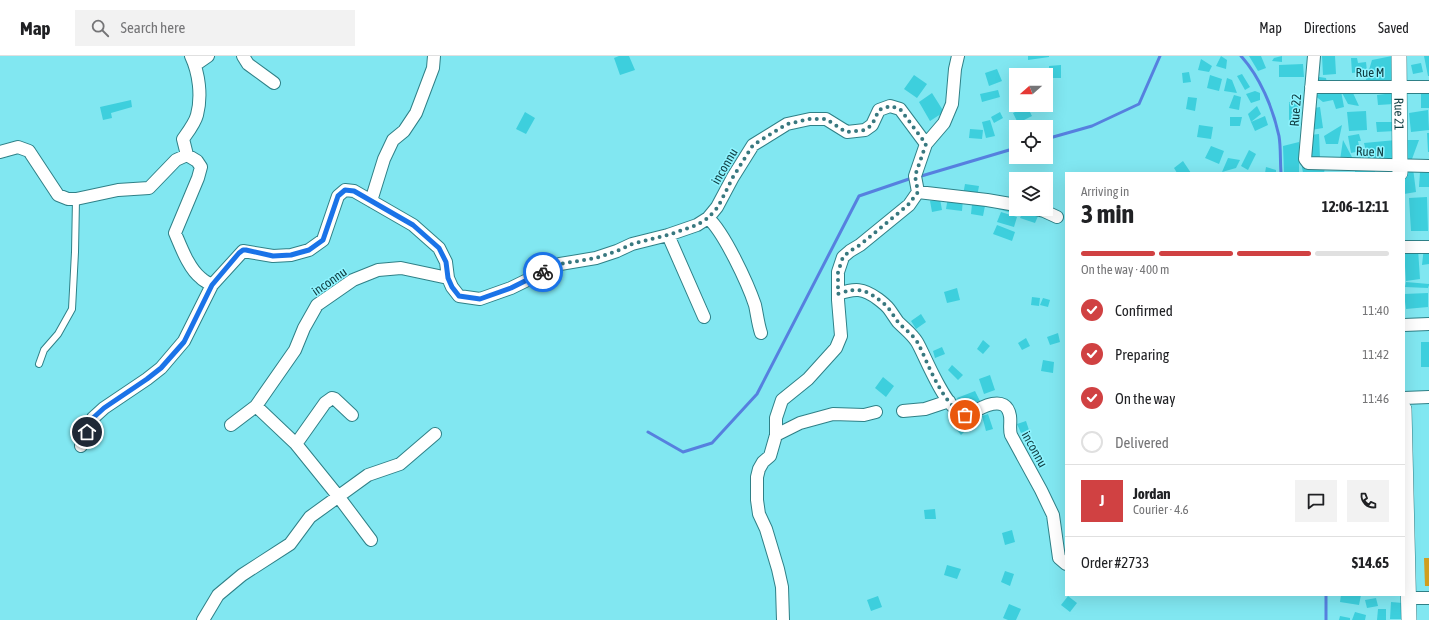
<!DOCTYPE html>
<html lang="en">
<head>
<meta charset="utf-8">
<style>
	body { margin:0; font-family:"Asap Condensed",sans-serif; background:#f2f2f2; color:#202124; height:100vh; display:flex; flex-direction:column; font-size:15px; white-space:nowrap }
	* { box-sizing:border-box; margin:0 }
	p { font-size:13px; color:#757577 }
	.icon { flex:none; width:22px; height:22px; fill:none; stroke:currentColor; stroke-width:2; stroke-linecap:round; stroke-linejoin:round }
	.map { position:relative; flex:1; overflow:hidden }
	.panel { position:absolute; left:1065px; top:116px; width:340px; height:424px; display:flex; flex-direction:column; background:#fff; border-radius:0px; box-shadow:0 4px 16px #0002 }
	.panel>* { flex:none }
	.needle { width:26px; rotate:249deg }
	.buttons { position:absolute; left:1009px; top:12px; display:grid; gap:8px }
	.buttons a { display:grid; place-items:center; width:44px; height:44px; border-radius:0px; background:#fff; box-shadow:0 4px 16px #0002; font-size:20px }
	.pin { position:absolute; display:grid; place-items:center; width:34px; height:34px; color:#fff; margin:-17px; border:2px solid #fff; border-radius:50%; box-shadow:0 1px 4px #0007 }
	.courier { position:absolute; display:grid; place-items:center; width:40px; height:40px; margin:-20px; border:3px solid #1a73e8; border-radius:50%; background:#fff; color:#222; box-shadow:0 1px 5px #0007 }
	.overview em { font-style:normal; font-weight:700 }
	.overview div { display:flex; flex-direction:column-reverse }
	.overview { display:flex; align-items:center; justify-content:space-between; height:68px; padding:0 16px }
	h1 { font-size:26px; font-weight:700; line-height:30px }
	.bar { display:grid; grid-template-columns:repeat(4,1fr); gap:6px 4px; align-content:center; height:48px; padding:0 16px }
	.bar i { height:5px; border-radius:3px; background:#e0e0e0 }
	.bar .active { background:#d04142 }
	.bar p { grid-column:span 4 }
	.line { display:flex; align-items:center; gap:10px; padding:0 16px; border-top:1px solid #e0e0e0 }
	.line div { flex:1 }
	.round { display:grid; place-items:center; flex:none; width:42px; height:42px; border-radius:0px; background:#f2f2f2 }
	ol { padding:0 16px; list-style:none }
	li { display:flex; align-items:center; gap:12px; height:44px }
	li p { margin-inline-start:auto }
	li .icon { padding:4px; border-radius:50%; background:#d04142; color:#fff; stroke-width:4 }
	li:last-child { color:#757577 }
	li i { width:22px; height:22px; border:2px solid #e0e0e0; border-radius:50% }
	header { display:flex; align-items:center; gap:24px; box-sizing:border-box; height:56px; padding:0 20px; background:#fff; border-bottom:1px solid #e0e0e0 }
	header strong { font-size:19px }
	nav { display:flex; gap:22px; margin-inline-start:auto; font-size:14px }
	.search { width:280px; height:36px; background:#f2f2f2; display:flex; align-items:center; gap:10px; box-sizing:border-box; padding:0 14px; border-radius:0px; color:#757577; font-size:15px }
	.map>svg:first-child { display:block }
	.green { fill:#d09e1f }
	.lines { fill:none; stroke-linecap:round; stroke-linejoin:round }
	.stream { stroke:#5680df; stroke-width:3 }
	.building { fill:#3dcfdd }
	.service-casing { stroke:#2f8087; stroke-width:8 }
	.minor-casing { stroke:#2f8087; stroke-width:14 }
	.tertiary-casing { stroke:#2f8087; stroke-width:16 }
	.service { stroke:#fff; stroke-width:6 }
	.minor { stroke:#fff; stroke-width:12 }
	.tertiary { stroke:#fff; stroke-width:15 }
	.done { stroke:#38787f; stroke-width:4; stroke-dasharray:0 7.2 }
	.route { stroke:#1a73e8; stroke-width:5 }
	.labels { text-anchor:middle; stroke-width:3; stroke-linejoin:round; paint-order:stroke }
	.street-label { font-size:13px; fill:#103d41; stroke:#8ef4ff }
</style>
</head>
<body>
<header>
<strong>Map</strong>
<div class="search"><svg class="icon" aria-label="search" viewBox="0 0 24 24"><circle cx="10" cy="10" r="6"/><path d="M15 15l6 6"/></svg>Search here</div>
<nav><a>Map</a><a>Directions</a><a>Saved</a></nav>
</header>
<div class="map">
<svg width="1429" height="564" viewBox="0 0 1429 564">
	<rect width="100%" height="100%" fill="#81e7f1"/>
	<path class="green" d="M 1424,502 L 1429,502 L 1429,530 L 1425,530 Z"/>
	<g class="lines">
		<path class="stream" d="M 1241,0 C 1260,21 1273,52 1279,80 C 1281,92 1280,105 1281,117
			M 1046,83 L 1092,70 L 1139,48 L 1160,0
			M 918,121 L 1016,92
			M 648,376 L 683,396 L 712,387 L 757,338 L 859,140 L 912,122
			M 1326,539 L 1326,564"/>
	</g>
	<path class="building" d="M 619,0 L 629,0 L 635,14 L 620,19 L 614,2 Z
		M 1028,0 L 1049,0 L 1049,1 L 1028,4 Z
		M 1221,0 L 1227,4 L 1226,13 L 1216,10 Z
		M 1249,0 L 1261,0 L 1266,12 L 1258,15 Z
		M 1282,0 L 1282,6 L 1272,5 L 1274,2 Z
		M 1322,0 L 1335,0 L 1336,18 L 1323,19 Z
		M 1392,0 L 1394,25 L 1365,27 L 1372,4 Z
		M 1424,0 L 1429,0 L 1429,20 L 1428,20 Z
		M 1351,2 L 1357,2 L 1358,7 L 1366,6 L 1367,15 L 1352,17 Z
		M 1201,3 L 1212,10 L 1209,16 L 1198,14 Z
		M 1421,7 L 1423,16 L 1413,18 L 1411,9 Z
		M 1303,8 L 1304,21 L 1279,21 L 1279,9 Z
		M 1061,9 L 1061,22 L 1049,22 L 1049,10 Z
		M 997,13 L 1002,25 L 989,30 L 985,17 Z
		M 1189,16 L 1191,26 L 1183,27 L 1182,17 Z
		M 1242,18 L 1250,31 L 1245,34 L 1237,20 Z
		M 914,19 L 927,28 L 917,42 L 904,33 Z
		M 1210,19 L 1222,23 L 1219,35 L 1207,32 Z
		M 1313,20 L 1326,22 L 1327,27 L 1315,26 Z
		M 1227,22 L 1232,24 L 1237,37 L 1224,35 Z
		M 998,34 L 1000,41 L 982,46 L 980,38 Z
		M 1255,35 L 1260,37 L 1260,44 L 1251,47 L 1246,38 Z
		M 1341,35 L 1344,51 L 1336,53 L 1333,44 L 1323,46 L 1314,39 L 1341,35 L 1353,37 L 1359,50 L 1348,48 Z
		M 932,37 L 944,56 L 930,65 L 919,46 Z
		M 1393,37 L 1394,48 L 1378,49 L 1377,39 Z
		M 1421,38 L 1429,38 L 1429,52 L 1421,52 Z
		M 1234,39 L 1241,41 L 1239,54 L 1229,52 Z
		M 1188,41 L 1197,42 L 1195,55 L 1186,53 Z
		M 131,44 L 132,51 L 111,57 L 112,62 L 103,64 L 100,51 Z
		M 1289,46 L 1299,46 L 1299,69 L 1289,69 Z
		M 1031,49 L 1040,49 L 1040,53 L 1031,51 Z
		M 1027,50 L 1032,60 L 1018,67 L 1013,57 Z
		M 1257,50 L 1261,58 L 1251,66 L 1265,60 L 1268,69 L 1255,75 L 1251,66 L 1248,58 Z
		M 1320,51 L 1323,72 L 1311,74 L 1309,53 Z
		M 1428,54 L 1429,74 L 1411,76 L 1409,57 Z
		M 1366,55 L 1367,74 L 1349,75 L 1347,56 Z
		M 525,56 L 535,62 L 526,78 L 516,73 Z
		M 1000,56 L 1003,62 L 994,67 L 991,61 Z
		M 1230,61 L 1242,61 L 1240,70 L 1230,70 Z
		M 990,64 L 995,80 L 986,82 L 982,66 Z
		M 1376,66 L 1394,66 L 1395,75 L 1377,76 Z
		M 1199,69 L 1213,71 L 1211,83 L 1197,81 Z
		M 1342,69 L 1338,88 L 1326,88 L 1324,80 Z
		M 970,73 L 983,74 L 982,83 L 969,82 Z
		M 1427,77 L 1429,77 L 1429,96 L 1428,96 Z
		M 1319,78 L 1320,102 L 1311,102 L 1310,79 Z
		M 1359,78 L 1361,85 L 1358,85 L 1360,95 L 1351,97 L 1348,80 Z
		M 1343,84 L 1353,103 L 1340,104 Z
		M 1396,84 L 1396,103 L 1368,104 L 1364,87 Z
		M 1400,84 L 1419,84 L 1412,103 L 1402,105 Z
		M 1299,86 L 1299,117 L 1284,117 L 1283,90 Z
		M 1211,90 L 1224,95 L 1219,108 L 1205,102 Z
		M 1249,94 L 1256,98 L 1248,114 L 1241,110 Z
		M 1228,102 L 1240,104 L 1236,112 L 1222,116 Z
		M 1183,105 L 1191,117 L 1177,117 L 1174,112 Z
		M 1375,109 L 1375,117 L 1355,117 L 1355,112 Z
		M 1266,111 L 1276,114 L 1276,117 L 1265,117 Z
		M 1302,111 L 1325,111 L 1324,117 L 1303,117 Z
		M 1413,112 L 1416,136 L 1404,138 L 1404,117 Z
		M 1420,116 L 1429,117 L 1429,131 L 1419,131 Z
		M 965,128 L 979,130 L 977,141 L 963,139 Z
		M 948,141 L 963,143 L 962,155 L 946,153 Z
		M 1427,141 L 1428,175 L 1411,175 L 1409,142 Z
		M 940,143 L 942,154 L 932,156 L 930,145 Z
		M 999,147 L 1020,153 L 1019,159 L 998,153 Z
		M 972,148 L 985,150 L 983,160 L 971,158 Z
		M 1024,153 L 1039,158 L 1035,167 L 1020,162 Z
		M 1001,156 L 1017,161 L 1014,171 L 997,166 Z
		M 997,169 L 1015,176 L 1012,185 L 993,178 Z
		M 1424,191 L 1429,192 L 1429,208 L 1422,209 Z
		M 1418,193 L 1420,223 L 1406,225 L 1404,195 Z
		M 1406,226 L 1429,228 L 1429,229 L 1428,232 L 1405,231 Z
		M 957,232 L 960,244 L 947,247 L 944,236 Z
		M 1428,237 L 1428,251 L 1406,253 L 1404,238 Z
		M 1032,241 L 1040,242 L 1039,250 L 1031,249 Z
		M 1043,242 L 1050,244 L 1048,251 L 1040,249 Z
		M 921,258 L 926,266 L 916,273 L 911,265 Z
		M 1058,277 L 1060,286 L 1050,289 L 1047,281 Z
		M 1026,282 L 1030,290 L 1022,294 L 1018,287 Z
		M 983,284 L 990,290 L 983,298 L 977,293 Z
		M 1421,286 L 1429,286 L 1429,311 L 1421,311 Z
		M 942,291 L 945,298 L 935,302 L 933,295 Z
		M 1043,304 L 1054,306 L 1053,317 L 1041,315 Z
		M 952,309 L 963,319 L 958,324 L 948,314 Z
		M 990,319 L 995,334 L 984,338 L 979,323 Z
		M 883,321 L 894,330 L 886,341 L 875,332 Z
		M 975,335 L 980,345 L 961,352 L 957,342 Z
		M 988,358 L 993,373 L 986,375 L 982,360 Z
		M 960,359 L 970,370 L 961,379 L 951,367 Z
		M 1026,365 L 1029,374 L 1021,377 L 1017,368 Z
		M 935,453 L 936,463 L 925,463 L 924,454 Z
		M 1012,474 L 1015,486 L 1005,489 L 1002,477 Z
		M 947,509 L 961,513 L 957,523 L 944,519 Z
		M 1005,515 L 1014,518 L 1010,530 L 1001,526 Z
		M 1341,539 L 1361,539 L 1359,549 L 1340,546 Z
		M 878,540 L 882,551 L 871,555 L 867,544 Z
		M 1068,540 L 1077,547 L 1070,556 L 1061,549 Z
		M 1376,542 L 1378,550 L 1367,552 L 1365,544 Z
		M 1391,546 L 1403,547 L 1402,563 L 1390,563 Z
		M 1009,548 L 1021,553 L 1016,564 L 1008,564 L 1003,562 Z
		M 1378,553 L 1386,553 L 1386,564 L 1377,564 Z
		M 1355,556 L 1366,559 L 1365,564 L 1352,564 Z
		M 1340,560 L 1350,562 L 1350,564 L 1339,564 Z"/>
	<g class="lines">
		<defs>
			<path id="service" d="M 39,308 L 44,294 L 58,278 L 72,253 L 75,196 L 76,143"/>
			<path id="minor" d="M 243,0 L 248,8 L 274,27
				M 1314,0 L 1305,103 L 1308,107 L 1429,110
				M 195,9 L 208,0
				M 1311,31 L 1429,31
				M 0,96 L 18,91 L 29,95 L 58,139 L 68,143 L 76,143 L 118,134 L 149,132 L 176,104 L 187,99 L 197,105 L 201,111 L 198,122 L 175,177 C 181,191 189,213 201,222 C 204,225 208,227 212,229 L 243,195 L 273,200 L 291,199 L 309,194 L 323,184 L 338,140 L 345,134 L 354,135 L 413,169 L 439,192 L 446,206 L 448,222 L 452,231 L 459,240 L 480,243 L 511,232 L 560,208 L 596,202 L 617,195 L 632,188 L 668,179 L 697,169 L 708,162 L 717,151 L 733,121 L 753,89 L 787,68 L 810,63 L 826,63 L 847,76 L 865,74 L 872,69 L 879,54 L 890,50 L 900,53 L 926,88
				M 187,99 L 183,83 C 188,76 195,67 197,59 C 202,40 199,17 191,0
				M 918,136 L 987,144 L 1016,149
				M 371,145 L 384,103 L 393,84 L 404,75 L 416,57 L 433,12 L 434,0
				M 1036,153 L 1044,155 L 1057,161
				M 708,162 C 724,176 748,228 755,249 C 757,258 758,268 761,277
				M 668,179 L 704,261
				M 1404,191 L 1429,191
				M 838,238 C 855,232 863,232 878,243 C 882,246 886,249 889,253 C 892,257 895,262 898,266 C 905,273 912,278 917,286 C 926,301 948,362 969,359 C 981,351 1006,337 1010,360 C 1011,367 1009,373 1011,379 L 1041,434 L 1053,459 L 1059,502 L 1066,508
				M 1404,269 L 1429,268
				M 1404,342 L 1429,341
				M 256,350 L 296,388 L 338,440 L 371,484
				M 903,355 L 925,353 L 949,345
				M 231,369 L 256,350 L 295,294 L 304,272 L 317,249 L 353,224 L 378,214 L 401,212 L 448,222
				M 776,379 L 800,367 L 833,358 L 864,359 L 876,356
				M 296,388 L 325,347 L 332,342 L 335,343 L 352,359
				M 81,390 L 93,362 L 104,352 L 147,323 L 161,312 L 184,285 L 212,229
				M 1409,542 L 1429,542
				M 203,564 L 218,539 L 242,519 L 290,488 L 310,461 L 368,419 L 400,408 L 435,378
				M 783,564 L 782,531 L 778,513 L 766,473 L 759,458 L 757,444 L 757,421 L 759,413 L 763,406 L 770,400 L 776,379 L 776,362 L 782,344 L 808,323 L 836,292 L 841,280 L 838,244 L 838,216 L 843,201 L 850,195 L 860,189 L 909,149 L 918,136 L 915,120 L 926,88 L 944,67 L 952,48 L 955,13 L 958,0"/>
			<g id="tertiary">
				<path id="s1" d="M 1399,0 L 1400,117"/>
				<path d="M 1404,353 L 1409,564"/>
			</g>
		</defs>
		<use href="#service" class="service-casing"/>
		<use href="#minor" class="minor-casing"/>
		<use href="#tertiary" class="tertiary-casing"/>
		<use href="#service" class="service"/>
		<use href="#minor" class="minor"/>
		<use href="#tertiary" class="tertiary"/>
	</g>
	<g class="lines">
		<path class="done" d="M 543,216 L 560,208 L 596,202 L 617,195 L 632,188 L 668,179 L 697,169 L 708,162 L 718,151 L 733,121 L 753,89 L 787,68 L 810,63 L 826,63 L 846,76 L 865,74 L 872,69 L 879,54 L 890,50 L 900,53 L 926,88 L 915,120 L 918,136 L 908,149 L 860,189 L 850,195 L 843,201 L 838,216 L 838,238 C 855,232 863,232 878,243 C 882,246 886,249 889,253 C 892,257 895,262 898,266 C 905,274 914,279 919,289 C 929,310 943,349 965,359"/>
		<path class="route" d="M 87,376 L 93,362 L 104,352 L 147,323 L 161,312 L 184,286 L 212,229 L 239,197 L 243,194 L 246,194 L 273,200 L 291,199 L 309,194 L 323,184 L 338,140 L 345,134 L 354,135 L 413,169 L 439,192 L 446,206 L 448,222 L 452,231 L 459,240 L 480,243 L 511,232 L 543,216"/>
	</g>
	<g class="labels">
		<g class="street-label">
			<text x="1370" y="21">Rue M</text>
			<text transform="translate(1295 54) rotate(-86)" y="5">Rue 22</text>
			<text dy="5" stroke="none"><textPath href="#s1" startOffset="58">Rue 21</textPath></text>
			<text transform="translate(1370 95) rotate(2)" y="5">Rue N</text>
			<text transform="translate(724 110) rotate(-60)" y="5">inconnu</text>
			<text transform="translate(329 225) rotate(-35)" y="5">inconnu</text>
			<text transform="translate(1035 393) rotate(61)" y="5">inconnu</text>
		</g>
	</g>
</svg>
<div class="buttons">
<a><svg class="needle" viewBox="-14 -14 28 28"><path d="M0-13l5 13h-10z" fill="#e53935"/><path d="M0 13l5-13h-10z" fill="#757577"/></svg></a>
<a><svg class="icon" aria-label="locate" viewBox="0 0 24 24"><circle cx="12" cy="12" r="6"/><path d="M12 2v4M12 18v4M2 12h4M18 12h4"/></svg></a>
<a><svg class="icon" aria-label="layers" viewBox="0 0 24 24"><path d="M12 4l9 5-9 5-9-5zM3 14l9 5 9-5"/></svg></a>
</div>
<div class="pin" style="left:965px;top:359px;background:#ea580c"><svg class="icon" aria-label="bag" viewBox="0 0 24 24"><path d="M5 8h14l-1 12H6zM9 8a3 3 0 0 1 6 0"/></svg></div>
<div class="pin" style="left:87px;top:376px;background:#1f2937"><svg class="icon" aria-label="home" viewBox="0 0 24 24"><path d="M3 11l9-7 9 7M6 9v11h12V9"/></svg></div>
<div class="courier" style="left:543px;top:216px"><svg class="icon" aria-label="bike" viewBox="0 0 24 24"><circle cx="6" cy="16" r="4"/><circle cx="18" cy="16" r="4"/><path d="M6 16l4-8h5l3 8M10 8l3 8H6M13 5h3"/></svg></div>
<section class="panel">
<div class="overview"><div><h1>3 min</h1><p>Arriving in</p></div><em>12:06–12:11</em></div>
<div class="bar"><i class="active"></i><i class="active"></i><i class="active"></i><i></i><p>On the way · 400 m</p></div>
<ol>
<li><svg class="icon" aria-label="check" viewBox="0 0 24 24"><path d="M5 12l5 5 9-10"/></svg>Confirmed<p>11:40</p></li>
<li><svg class="icon" aria-label="check" viewBox="0 0 24 24"><path d="M5 12l5 5 9-10"/></svg>Preparing<p>11:42</p></li>
<li><svg class="icon" aria-label="check" viewBox="0 0 24 24"><path d="M5 12l5 5 9-10"/></svg>On the way<p>11:46</p></li>
<li><i></i>Delivered</li>
</ol>
<div class="line" style="height:72px"><b class="round" style="background:#d04142;color:#fff">J</b><div><b>Jordan</b><p>Courier · 4.6</p></div><a class="round"><svg class="icon" aria-label="chat" viewBox="0 0 24 24"><path d="M4 5h16v11H9l-5 4z"/></svg></a><a class="round"><svg class="icon" aria-label="phone" viewBox="0 0 24 24"><path d="M5 4h4l2 5-3 2q2 4 5 5l2-3 5 2v4C11 20 4 13 5 4z"/></svg></a></div>
<div class="line" style="height:52px"><div>Order #2733</div><b>$14.65</b></div>
</section>
</div>
</body>
</html>
